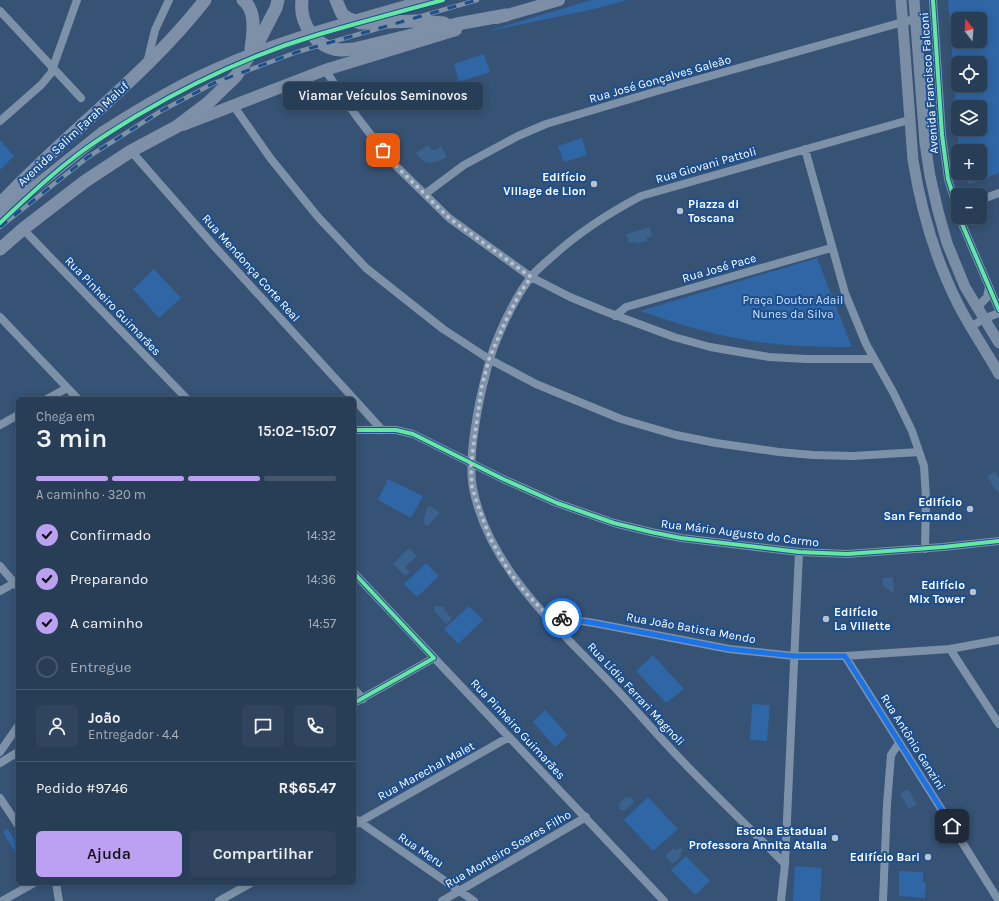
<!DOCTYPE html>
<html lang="pt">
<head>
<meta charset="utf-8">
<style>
	body { margin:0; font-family:Karla,sans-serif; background:#30455d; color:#f1f3f6; height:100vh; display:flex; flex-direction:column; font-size:15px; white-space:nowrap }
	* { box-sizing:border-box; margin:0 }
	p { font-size:13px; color:#a5aeba }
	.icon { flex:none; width:22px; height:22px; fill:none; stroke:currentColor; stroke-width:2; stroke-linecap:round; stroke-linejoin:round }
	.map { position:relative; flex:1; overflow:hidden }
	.details { position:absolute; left:16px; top:397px; width:340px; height:488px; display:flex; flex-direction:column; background:#283e57; border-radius:6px; box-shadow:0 2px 10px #0003,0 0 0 1px #44576d }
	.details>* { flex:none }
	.needle { width:26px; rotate:343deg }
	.tools { position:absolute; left:951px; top:12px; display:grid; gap:8px }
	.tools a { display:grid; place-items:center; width:36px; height:36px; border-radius:6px; background:#283e57; box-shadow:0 2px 10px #0003,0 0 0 1px #44576d; font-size:20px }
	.pin { position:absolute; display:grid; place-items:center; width:34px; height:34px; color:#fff; margin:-17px; border-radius:8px; box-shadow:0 2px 6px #0006 }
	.courier { position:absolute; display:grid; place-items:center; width:40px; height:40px; margin:-20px; border:3px solid #1a73e8; border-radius:50%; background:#fff; color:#222; box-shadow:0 1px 5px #0007 }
	.bubble { position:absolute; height:28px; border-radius:6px; background:#283e57; box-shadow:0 2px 10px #0003,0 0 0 1px #44576d; font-size:13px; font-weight:600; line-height:28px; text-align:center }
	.headline em { font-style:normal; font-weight:600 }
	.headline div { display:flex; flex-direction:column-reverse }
	.headline { display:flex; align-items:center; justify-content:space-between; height:68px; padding:0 20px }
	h1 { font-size:26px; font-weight:600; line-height:30px }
	.bar { display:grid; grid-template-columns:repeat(4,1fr); gap:6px 4px; align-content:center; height:48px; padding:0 20px }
	.bar i { height:5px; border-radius:3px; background:#44576d }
	.bar .current { background:#bca0f2 }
	.bar p { grid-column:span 4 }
	.line { display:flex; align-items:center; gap:10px; padding:0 20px; border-top:1px solid #44576d }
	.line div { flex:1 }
	.round { display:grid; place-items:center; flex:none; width:42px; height:42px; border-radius:6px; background:#30455d }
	ol { padding:0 20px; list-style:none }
	li { display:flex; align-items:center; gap:12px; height:44px }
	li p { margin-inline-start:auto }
	li .icon { padding:4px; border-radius:50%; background:#bca0f2; color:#111; stroke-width:4 }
	li:last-child { color:#a5aeba }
	li i { width:22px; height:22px; border:2px solid #44576d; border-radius:50% }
	.action { display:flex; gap:8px; margin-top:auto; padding:8px 20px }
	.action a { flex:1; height:46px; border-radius:6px; background:#bca0f2; color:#111; font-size:16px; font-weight:600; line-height:46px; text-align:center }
	.action a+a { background:#30455d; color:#f1f3f6 }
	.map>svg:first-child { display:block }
	.green { fill:#2f66a5; fill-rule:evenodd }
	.water { fill:#3b618d }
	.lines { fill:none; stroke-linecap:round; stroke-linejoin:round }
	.minor { stroke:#7d92a8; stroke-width:8 }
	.secondary { stroke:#798da4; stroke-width:11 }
	.primary { stroke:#7d8ea7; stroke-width:12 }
	.trunk { stroke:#7e90a7; stroke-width:13 }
	.rail-casing { stroke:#7e92a7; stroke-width:4.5 }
	.rail { stroke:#1b4f8f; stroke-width:3; stroke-dasharray:9; stroke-linecap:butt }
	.primary-bridge { stroke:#7d8ea7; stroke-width:12 }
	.cycleway-casing { stroke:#1b4f8f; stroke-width:6 }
	.cycleway { stroke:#66e7a1; stroke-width:4 }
	.done { stroke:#b9c2ce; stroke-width:4; stroke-dasharray:0 7.2 }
	.route { stroke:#1a73e8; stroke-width:5 }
	.poi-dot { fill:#b9c2ce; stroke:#1b4f8f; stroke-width:1.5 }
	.labels { text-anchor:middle; stroke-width:4; stroke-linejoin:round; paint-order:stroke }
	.street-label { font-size:12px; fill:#fff; stroke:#1b4f8f }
	.poi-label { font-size:12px; font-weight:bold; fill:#fff; stroke:#1b4f8f; text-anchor:end }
	.park-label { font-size:12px; fill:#cfe3fa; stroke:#1b4f8f }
</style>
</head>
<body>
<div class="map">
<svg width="999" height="901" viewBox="0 0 999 901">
	<rect width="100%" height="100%" fill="#365274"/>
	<path class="green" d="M 591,0 L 628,0 L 594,9 L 485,32 Z
		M 948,0 L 999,0 L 999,173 L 970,184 L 961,177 L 961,173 L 980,173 L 980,151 L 959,151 ZM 958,19 L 980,19 L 980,41 L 958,41 ZM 958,63 L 980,63 L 980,85 L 958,85 ZM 958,107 L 980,107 L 980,129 L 958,129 Z
		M 484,54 L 490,72 L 459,82 L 454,64 Z
		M 582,138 L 587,155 L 564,162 L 558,146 Z
		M 0,140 L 14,156 L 0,170 Z
		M 817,258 L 852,347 C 827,347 801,347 776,344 C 729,340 684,326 640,311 Z
		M 154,269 L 181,298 L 159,318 L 133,289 Z
		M 388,479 L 423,496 L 411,518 L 378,500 Z
		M 426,563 L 439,576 L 417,597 L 404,584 Z
		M 469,606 L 483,620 L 458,644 L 444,629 Z
		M 653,655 L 684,689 L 666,703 L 636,671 Z
		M 752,704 L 770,705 L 767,741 L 750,740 Z
		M 545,710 L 568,735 L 555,747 L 533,722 Z
		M 648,797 L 678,829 L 653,851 L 624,820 Z
		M 8,829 L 18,846 L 18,858 L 3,832 Z
		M 686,856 L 710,881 L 695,895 L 671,870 Z
		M 795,866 L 822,868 L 820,901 L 793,901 Z
		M 899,871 L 923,872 L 923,882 L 926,883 L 925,898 L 899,896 Z"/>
	<path class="water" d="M 428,145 L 432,150 L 436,150 L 441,146 L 447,157 C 433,164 426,167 416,153 Z
		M 650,227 L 652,236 L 646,238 L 647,241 L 636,244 L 635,242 L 629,243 L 626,234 Z
		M 995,471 L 999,478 L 999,492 L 998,493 L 987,477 Z
		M 430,506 L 439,512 L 439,514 L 429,525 L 426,526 L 423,522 L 427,508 Z
		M 409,548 L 417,556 L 405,567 L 410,572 L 405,576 L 393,564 Z
		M 893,577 L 894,592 L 891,592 L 883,585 L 882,578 Z
		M 435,606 L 445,607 L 444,610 L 452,618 L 446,624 L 434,611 Z
		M 908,789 L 917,804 L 909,809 L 900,794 Z
		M 626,797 L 632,798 L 633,800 L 633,803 L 625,810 L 622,810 L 620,809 L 619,804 Z
		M 680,847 L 683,850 L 680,853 L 681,856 L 674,863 L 672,863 L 666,858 L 666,855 L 673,849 L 677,850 Z"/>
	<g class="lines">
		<path class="minor" d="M 933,0 L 942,135 L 948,179 L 958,211
			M 0,11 L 81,98
			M 147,63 L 155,30 L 169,0
			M 325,70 L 357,117 L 391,161 L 449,218 L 531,277 L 570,297 L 604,311 L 674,337 L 710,347 L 769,357 L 806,359 L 874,359
			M 233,105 L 271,159 L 318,217 L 366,268 L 443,329 L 489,359 L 536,384 L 621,419 L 676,435 L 716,443 L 779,452 L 813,455 L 853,456 L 919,452
			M 0,121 L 41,85 L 51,73 L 77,0
			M 805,149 L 845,293 L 866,344 L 893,392 L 912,431 L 924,466 L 926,498 L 925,549
			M 131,151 L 215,247 L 354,399
			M 425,194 L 464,165 L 518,136 L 546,124 L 664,89 L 903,22 L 915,19
			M 980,200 L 999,193
			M 959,217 L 999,310
			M 23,229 L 187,399
			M 977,308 L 987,297 L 989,287
			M 615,316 L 626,307 L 831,248
			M 0,317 L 78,399
			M 971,327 L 983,319 L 999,313
			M 47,399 L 67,388
			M 354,399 L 382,430
			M 0,425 L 18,415
			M 354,430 L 396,430 L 413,434 L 503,479 L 557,503 L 614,523 L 651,532 L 681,538 L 799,552 L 847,554 L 943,547 L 999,541
			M 0,566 L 18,587
			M 354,573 L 664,901
			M 0,591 L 18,581
			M 548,616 L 594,623 L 729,649 L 794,656 L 845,656 L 950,649 L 999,640
			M 950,649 L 999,724
			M 845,656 L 999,901
			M 354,689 L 363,699
			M 354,703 L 434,658
			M 0,752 L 18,726
			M 0,763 L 18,752
			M 0,798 L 18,825
			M 354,818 L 474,901
			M 354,825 L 509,737
			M 785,864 C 747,825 707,788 670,748 C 652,729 636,710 618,691 C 563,632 489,571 473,488 C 467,457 479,400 487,370 C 493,343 514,298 531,277 C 537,269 545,263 553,256 C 579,232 609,213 641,196 L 909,120
			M 56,883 L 59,901
			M 2,901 L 34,883
			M 219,901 L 251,883
			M 442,901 L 586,817
			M 781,901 L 785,864 L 799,552
			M 883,901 L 887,804 L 891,755 L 899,743"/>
		<path class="secondary" d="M 901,0 L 913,160 C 921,210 936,261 959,306 C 971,329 986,351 999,374
			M 914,0 L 925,143 L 930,176 L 938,211 L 947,243 L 965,287 L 999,343"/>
		<path class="primary" d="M 497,18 L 559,0
			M 183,125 L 325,70 L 456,30
			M 0,215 L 103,132"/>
		<path class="trunk" d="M 243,0 C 257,11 253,33 251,49
			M 302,0 C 299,24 316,48 341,50 C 345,50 350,49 354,49 L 457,24 L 506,15
			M 336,0 L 342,14 L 349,19 L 361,23 L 415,21 L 444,23
			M 0,204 C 66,133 145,77 205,0
			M 0,249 L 23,229 L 84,182 L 131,151 L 176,127 L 208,103 L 236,76 L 260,39 L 276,8 L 278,0"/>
		<defs>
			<path id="rail" d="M 0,227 L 88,157 L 161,111 L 214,83 L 297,52 L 477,0"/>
		</defs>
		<use href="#rail" class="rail-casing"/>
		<use href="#rail" class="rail"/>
		<path class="primary-bridge" d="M 103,132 C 139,109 175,87 214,70 C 283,39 355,21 427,0"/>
		<defs>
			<path id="cycleway" d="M 933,0 L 942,135 L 948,179 L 958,211
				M 959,217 L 999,310
				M 0,223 C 23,201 47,178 72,159 C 93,142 115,129 138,115 C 195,81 256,53 320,34 C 361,22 402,11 443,0
				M 354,430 L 396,430 L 413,434 L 503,479 L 557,503 L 614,523 L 651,532 L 681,538 L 799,552 L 847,554 L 943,547 L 999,541
				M 354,573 L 434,658 L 354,703"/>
		</defs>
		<use href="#cycleway" class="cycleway-casing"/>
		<use href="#cycleway" class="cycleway"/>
	</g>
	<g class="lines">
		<path class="done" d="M 383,150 L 391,161 L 449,218 L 531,277 L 520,293 L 505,322 L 489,359 L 482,386 L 474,440 L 471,467 L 472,487 L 477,503 L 490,538 L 508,570 L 525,592 L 548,616 L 562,618"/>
		<path class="route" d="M 562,618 L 594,623 L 729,649 L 794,656 L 845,656 L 952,826"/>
	</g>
	<g class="poi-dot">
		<circle cx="594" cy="184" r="4"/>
		<circle cx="680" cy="211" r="4"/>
		<circle cx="970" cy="509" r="4"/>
		<circle cx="973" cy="592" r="4"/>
		<circle cx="826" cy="619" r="4"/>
		<circle cx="835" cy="838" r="4"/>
		<circle cx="928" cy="857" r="4"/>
	</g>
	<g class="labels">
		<g class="street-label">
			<text transform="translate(660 79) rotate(-16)" y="4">Rua José Gonçalves Galeão</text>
			<text transform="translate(929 83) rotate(-94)" y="4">Avenida Francisco Falconi</text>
			<text transform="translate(73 134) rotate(-43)" y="4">Avenida Salim Farah Maluf</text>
			<text transform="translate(706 165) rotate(-16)" y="4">Rua Giovani Pattoli</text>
			<text transform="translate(251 268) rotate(48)" y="4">Rua Mendonça Corte Real</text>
			<text transform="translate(719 268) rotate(-16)" y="4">Rua José Pace</text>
			<text transform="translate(113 306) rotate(46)" y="4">Rua Pinheiro Guimarães</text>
			<text transform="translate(740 533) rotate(7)" y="4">Rua Mário Augusto do Carmo</text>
			<text transform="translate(691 628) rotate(10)" y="4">Rua João Batista Mendo</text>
			<text transform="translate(636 694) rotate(47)" y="4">Rua Lídia Ferrari Magnoli</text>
			<text transform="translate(518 729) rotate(47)" y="4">Rua Pinheiro Guimarães</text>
			<text transform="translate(913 742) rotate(58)" y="4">Rua Antônio Genzini</text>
			<text transform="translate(426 771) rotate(-29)" y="4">Rua Marechal Malet</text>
			<text transform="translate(508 849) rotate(-30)" y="4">Rua Monteiro Soares Filho</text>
			<text transform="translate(421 850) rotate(34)" y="4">Rua Meru</text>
		</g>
		<g class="poi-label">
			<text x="586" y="181">Edifício<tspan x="586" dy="14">Village de Lion</tspan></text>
			<text x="688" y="208" text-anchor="start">Piazza di<tspan x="688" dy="14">Toscana</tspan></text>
			<text x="962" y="506">Edifício<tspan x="962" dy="14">San Fernando</tspan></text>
			<text x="965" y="589">Edifício<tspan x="965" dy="14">Mix Tower</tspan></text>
			<text x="834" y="616" text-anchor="start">Edifício<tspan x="834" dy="14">La Villette</tspan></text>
			<text x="827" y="835">Escola Estadual<tspan x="827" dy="14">Professora Annita Atalla</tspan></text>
			<text x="920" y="861">Edifício Bari</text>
		</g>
		<g class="park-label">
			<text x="793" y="304">Praça Doutor Adail<tspan x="793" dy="14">Nunes da Silva</tspan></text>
		</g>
	</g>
</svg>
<div class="tools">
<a><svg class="needle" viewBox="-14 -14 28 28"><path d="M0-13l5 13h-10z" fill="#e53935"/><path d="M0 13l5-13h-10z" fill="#a5aeba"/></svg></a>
<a><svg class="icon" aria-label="locate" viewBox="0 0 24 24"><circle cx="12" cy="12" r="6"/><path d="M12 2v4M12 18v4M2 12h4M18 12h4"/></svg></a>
<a><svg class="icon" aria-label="layers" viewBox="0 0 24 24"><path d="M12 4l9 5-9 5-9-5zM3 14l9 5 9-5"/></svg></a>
<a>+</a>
<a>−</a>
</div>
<div class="pin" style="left:383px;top:150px;background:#ea580c"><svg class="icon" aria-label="bag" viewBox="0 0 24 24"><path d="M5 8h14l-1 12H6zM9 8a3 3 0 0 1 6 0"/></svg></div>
<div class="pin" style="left:952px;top:826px;background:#1f2937"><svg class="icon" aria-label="home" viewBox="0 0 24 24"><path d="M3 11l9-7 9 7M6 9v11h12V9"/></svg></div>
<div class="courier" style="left:562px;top:618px"><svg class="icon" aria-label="bike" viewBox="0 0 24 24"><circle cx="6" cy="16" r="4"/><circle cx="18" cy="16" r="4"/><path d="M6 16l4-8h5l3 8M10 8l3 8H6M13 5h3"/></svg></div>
<div class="bubble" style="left:283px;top:82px;width:200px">Viamar Veículos Seminovos</div>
<section class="details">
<div class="headline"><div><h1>3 min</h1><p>Chega em</p></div><em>15:02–15:07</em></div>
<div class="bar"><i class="current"></i><i class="current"></i><i class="current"></i><i></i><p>A caminho · 320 m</p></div>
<ol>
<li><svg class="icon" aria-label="check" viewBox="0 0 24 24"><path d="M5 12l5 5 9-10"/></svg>Confirmado<p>14:32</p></li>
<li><svg class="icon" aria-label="check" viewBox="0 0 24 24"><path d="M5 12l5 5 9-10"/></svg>Preparando<p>14:36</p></li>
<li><svg class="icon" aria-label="check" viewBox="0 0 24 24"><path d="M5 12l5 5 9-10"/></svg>A caminho<p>14:57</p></li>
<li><i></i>Entregue</li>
</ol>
<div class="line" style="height:72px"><a class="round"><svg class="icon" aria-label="person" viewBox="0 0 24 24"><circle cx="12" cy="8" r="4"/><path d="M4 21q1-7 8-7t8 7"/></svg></a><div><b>João</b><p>Entregador · 4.4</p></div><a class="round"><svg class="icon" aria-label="chat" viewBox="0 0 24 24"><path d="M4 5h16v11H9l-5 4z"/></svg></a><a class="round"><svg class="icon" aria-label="phone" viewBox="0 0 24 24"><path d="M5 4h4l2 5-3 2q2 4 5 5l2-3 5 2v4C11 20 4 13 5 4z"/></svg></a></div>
<div class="line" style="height:52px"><div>Pedido #9746</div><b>R$65.47</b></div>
<div class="action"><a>Ajuda</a><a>Compartilhar</a></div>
</section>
</div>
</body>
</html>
